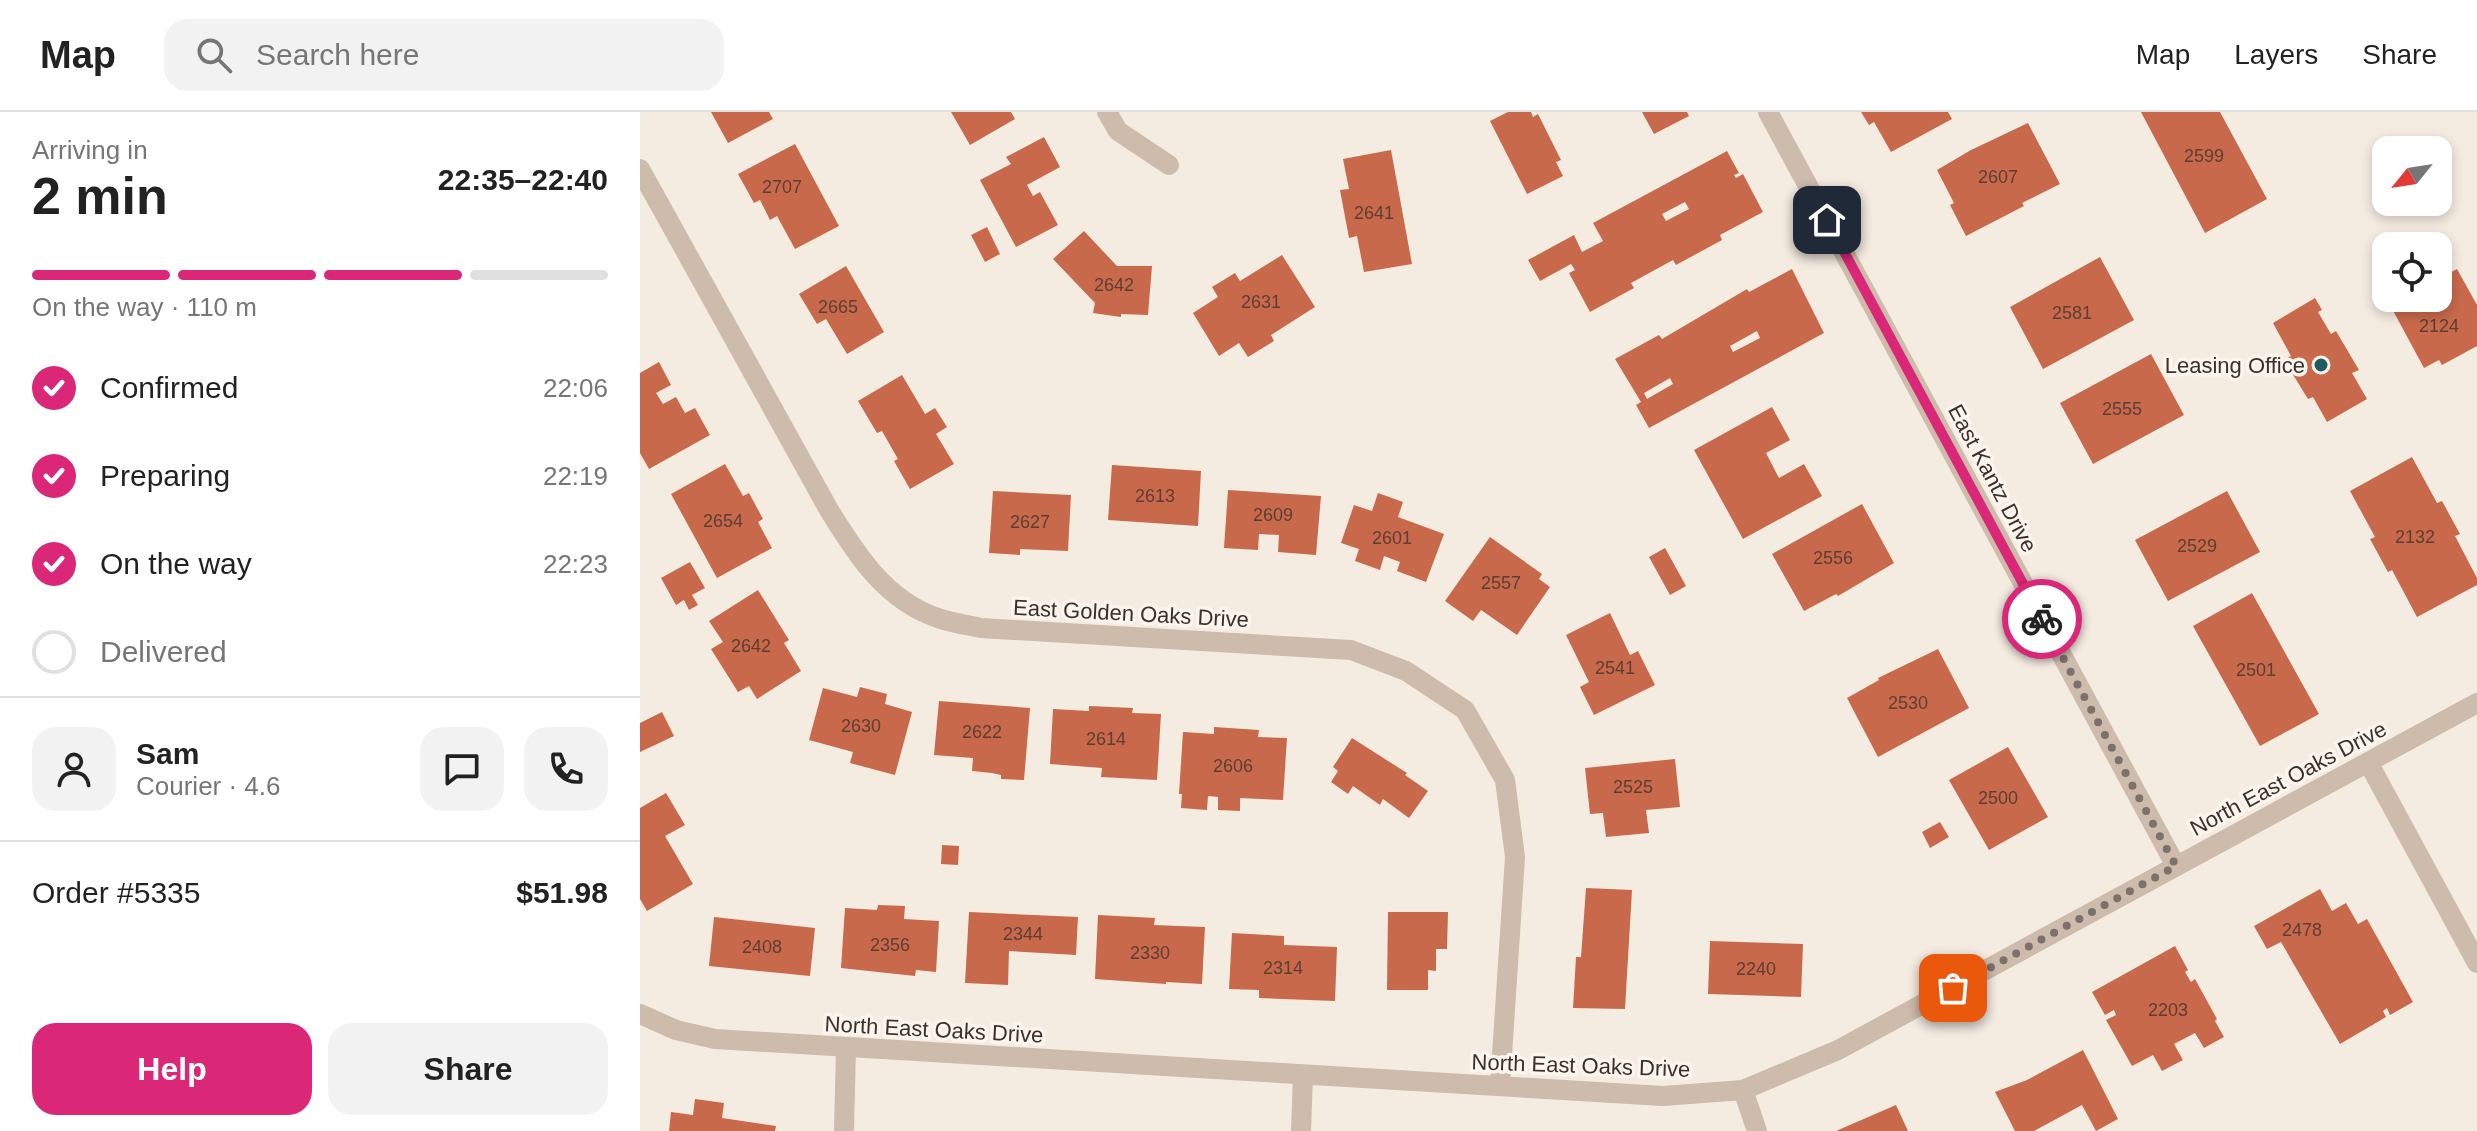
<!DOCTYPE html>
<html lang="en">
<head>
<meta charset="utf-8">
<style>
	body { margin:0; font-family:Arial,sans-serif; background:#f2f2f2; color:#222; height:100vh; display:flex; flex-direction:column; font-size:30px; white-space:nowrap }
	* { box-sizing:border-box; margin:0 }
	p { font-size:26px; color:#767676 }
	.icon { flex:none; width:44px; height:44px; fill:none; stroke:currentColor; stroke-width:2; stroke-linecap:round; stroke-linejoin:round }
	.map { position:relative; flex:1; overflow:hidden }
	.drawer { display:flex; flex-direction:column; background:#fff; width:640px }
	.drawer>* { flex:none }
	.needle { width:52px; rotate:240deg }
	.tools { position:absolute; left:1732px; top:24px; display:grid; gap:16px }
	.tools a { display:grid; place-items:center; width:80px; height:80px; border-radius:16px; background:#fff; box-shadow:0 4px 12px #0003; font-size:40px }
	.pin { position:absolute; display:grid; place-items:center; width:68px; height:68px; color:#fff; margin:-34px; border-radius:16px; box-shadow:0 4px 12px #0006 }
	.courier { position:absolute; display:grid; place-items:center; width:80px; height:80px; margin:-40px; border:6px solid #db2777; border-radius:50%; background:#fff; color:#222; box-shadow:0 2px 10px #0007 }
	.headline em { font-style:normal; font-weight:800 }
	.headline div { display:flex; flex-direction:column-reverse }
	.headline { display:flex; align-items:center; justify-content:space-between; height:136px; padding:0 32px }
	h1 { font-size:52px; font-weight:800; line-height:60px }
	.bar { display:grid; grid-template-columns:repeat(4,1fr); gap:12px 8px; align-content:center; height:96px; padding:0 32px }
	.bar i { height:10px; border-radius:6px; background:#e0e0e0 }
	.bar .on { background:#db2777 }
	.bar p { grid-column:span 4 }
	.line { display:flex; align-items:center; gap:20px; padding:0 32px; border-top:2px solid #e0e0e0 }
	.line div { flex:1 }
	.round { display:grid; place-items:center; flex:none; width:84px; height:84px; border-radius:24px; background:#f2f2f2 }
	ol { padding:0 32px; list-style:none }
	li { display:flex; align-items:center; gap:24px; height:88px }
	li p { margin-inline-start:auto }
	li .icon { padding:8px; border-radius:50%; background:#db2777; color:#fff; stroke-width:4 }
	li:last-child { color:#767676 }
	li i { width:44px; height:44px; border:4px solid #e0e0e0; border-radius:50% }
	.cta { display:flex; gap:16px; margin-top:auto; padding:16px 32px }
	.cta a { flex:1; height:92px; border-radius:24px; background:#db2777; color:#fff; font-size:32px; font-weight:800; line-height:92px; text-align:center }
	.cta a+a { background:#f2f2f2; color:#222 }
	header { display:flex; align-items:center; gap:48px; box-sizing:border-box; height:112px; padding:0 40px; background:#fff; border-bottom:2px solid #e0e0e0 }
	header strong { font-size:38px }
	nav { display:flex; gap:44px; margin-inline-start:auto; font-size:28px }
	.search { width:560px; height:72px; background:#f2f2f2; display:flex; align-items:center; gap:20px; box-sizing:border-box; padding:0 28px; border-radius:24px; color:#767676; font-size:30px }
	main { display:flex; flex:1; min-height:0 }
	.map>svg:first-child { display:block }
	.building { fill:#c8694b; fill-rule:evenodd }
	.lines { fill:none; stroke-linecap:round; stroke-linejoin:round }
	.minor { stroke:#cdbbac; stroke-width:20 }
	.done { stroke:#7c716b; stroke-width:8; stroke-dasharray:0 14.4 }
	.route { stroke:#db2777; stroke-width:10 }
	.poi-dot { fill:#1f5a5e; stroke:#fbf5ee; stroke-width:3 }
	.labels { text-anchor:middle; stroke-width:7; stroke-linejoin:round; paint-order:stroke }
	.number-label { font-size:18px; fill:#5e3e33 }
	.poi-label { font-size:22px; fill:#3b302b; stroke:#fbf5ee; text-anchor:end }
	.street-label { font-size:22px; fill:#3b302b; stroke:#fbf5ee }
</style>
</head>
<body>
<header>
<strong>Map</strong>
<div class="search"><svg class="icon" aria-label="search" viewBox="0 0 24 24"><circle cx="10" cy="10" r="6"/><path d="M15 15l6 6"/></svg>Search here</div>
<nav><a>Map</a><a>Layers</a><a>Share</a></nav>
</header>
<main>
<section class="drawer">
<div class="headline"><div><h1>2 min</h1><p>Arriving in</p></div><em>22:35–22:40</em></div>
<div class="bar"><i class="on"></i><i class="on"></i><i class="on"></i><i></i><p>On the way · 110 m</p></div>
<ol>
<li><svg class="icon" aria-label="check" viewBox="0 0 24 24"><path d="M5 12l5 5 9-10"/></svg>Confirmed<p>22:06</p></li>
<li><svg class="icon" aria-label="check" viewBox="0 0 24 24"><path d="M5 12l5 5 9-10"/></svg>Preparing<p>22:19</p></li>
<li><svg class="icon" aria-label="check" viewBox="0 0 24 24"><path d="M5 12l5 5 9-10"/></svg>On the way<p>22:23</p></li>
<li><i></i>Delivered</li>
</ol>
<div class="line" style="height:144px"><a class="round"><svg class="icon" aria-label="person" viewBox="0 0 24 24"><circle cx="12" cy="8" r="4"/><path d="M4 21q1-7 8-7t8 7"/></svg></a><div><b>Sam</b><p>Courier · 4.6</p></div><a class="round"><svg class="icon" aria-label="chat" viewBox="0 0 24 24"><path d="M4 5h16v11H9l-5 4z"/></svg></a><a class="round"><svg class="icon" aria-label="phone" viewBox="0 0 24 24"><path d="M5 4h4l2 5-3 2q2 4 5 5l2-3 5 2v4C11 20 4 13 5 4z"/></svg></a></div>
<div class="line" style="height:104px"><div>Order #5335</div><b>$51.98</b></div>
<div class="cta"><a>Help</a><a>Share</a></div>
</section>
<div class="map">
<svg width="1837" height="1019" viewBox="0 0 1837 1019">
	<rect width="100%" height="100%" fill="#f4ebe1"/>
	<path class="building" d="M 71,0 L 129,0 L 133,7 L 88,31 Z
		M 311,0 L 371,0 L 375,7 L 330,33 Z
		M 868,0 L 891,0 L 893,5 L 898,2 L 921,48 L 916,50 L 923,64 L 887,82 L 850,9 Z
		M 1002,0 L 1047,0 L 1049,4 L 1014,22 Z
		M 1221,0 L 1308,0 L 1312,7 L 1251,40 L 1234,10 L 1229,13 Z
		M 1501,0 L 1580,0 L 1627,87 L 1565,121 Z
		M 1388,11 L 1420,72 L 1382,91 L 1384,94 L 1326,124 L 1310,93 L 1314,91 L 1297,58 L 1331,38 Z
		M 404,25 L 420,55 L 387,73 L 393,84 L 400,80 L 418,113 L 376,135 L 340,68 L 371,52 L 366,45 Z
		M 155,32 L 199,114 L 155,137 L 137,104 L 130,108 L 120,88 L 114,91 L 98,62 Z
		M 751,38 L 772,152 L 724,160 L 717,124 L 709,126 L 700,78 L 709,77 L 703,47 Z
		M 1087,39 L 1099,61 L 1094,63 L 1096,66 L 1103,62 L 1123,100 L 1080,123 L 1082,128 L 1036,153 L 1033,148 L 991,171 L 994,176 L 950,200 L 929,161 L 935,158 L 931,152 L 900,169 L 888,148 L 934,123 L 942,140 L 963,129 L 953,111 ZM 1045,90 L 1049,97 L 1026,109 L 1022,102 Z
		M 347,115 L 360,142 L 345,150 L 331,123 Z
		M 444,119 L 477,154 L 512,154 L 508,203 L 481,202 L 481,205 L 453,201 L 455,191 L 413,147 Z
		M 642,143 L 675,195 L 631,223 L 634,229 L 608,245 L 599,231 L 579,244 L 553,201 L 578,185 L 572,175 L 595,161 L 600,169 Z
		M 1460,145 L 1494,208 L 1403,257 L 1370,195 Z
		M 206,154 L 244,220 L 207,242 L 186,207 L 177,212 L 159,182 Z
		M 1152,157 L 1184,221 L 1009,316 L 996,293 L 1001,290 L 975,247 L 1019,223 L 1022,227 L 1107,177 L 1109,180 ZM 1117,219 L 1120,226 L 1093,240 L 1090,234 ZM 1030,266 L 1033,272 L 1007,287 L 1004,281 Z
		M 1817,157 L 1837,193 L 1837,234 L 1802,253 L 1799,248 L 1784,256 L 1750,193 L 1763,186 L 1798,186 L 1798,162 L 1802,159 L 1804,164 Z
		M 1675,186 L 1682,198 L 1678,200 L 1691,222 L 1696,219 L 1719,258 L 1712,261 L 1727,287 L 1687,310 L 1673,285 L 1668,287 L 1644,248 L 1651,244 L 1633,211 Z
		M 1511,242 L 1544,303 L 1453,352 L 1420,291 Z
		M 19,250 L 31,273 L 16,281 L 23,292 L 36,285 L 45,301 L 55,296 L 70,323 L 9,357 L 0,341 L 0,261 Z
		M 262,263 L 285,302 L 295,296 L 307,315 L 296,322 L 314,352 L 270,377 L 254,349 L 258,347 L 242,319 L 237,321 L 218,289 Z
		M 1132,295 L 1150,328 L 1126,341 L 1139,366 L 1164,352 L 1182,384 L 1103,427 L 1054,338 Z
		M 1772,345 L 1797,391 L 1802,389 L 1820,422 L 1815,424 L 1837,466 L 1837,473 L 1777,505 L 1752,458 L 1748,460 L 1730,427 L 1735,425 L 1710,379 Z
		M 85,352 L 103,384 L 109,381 L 123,407 L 118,410 L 132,436 L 77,466 L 31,382 Z
		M 472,353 L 561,359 L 558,414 L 468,408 Z
		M 588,378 L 681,384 L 676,443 L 638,440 L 639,423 L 619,422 L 618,438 L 584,436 Z
		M 353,379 L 431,383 L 428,439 L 380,437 L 380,443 L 349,441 Z
		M 1587,379 L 1620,440 L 1528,489 L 1495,428 Z
		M 738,381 L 763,390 L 758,405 L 804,422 L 786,470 L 757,459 L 760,450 L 744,444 L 740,458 L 715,449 L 719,437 L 701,431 L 714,393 L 732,399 Z
		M 1222,392 L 1254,451 L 1198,484 L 1196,482 L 1164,499 L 1132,442 Z
		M 850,425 L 902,462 L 899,467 L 910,475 L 877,523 L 841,498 L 833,509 L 805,489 Z
		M 1025,436 L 1046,474 L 1030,483 L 1009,445 Z
		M 50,450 L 65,476 L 52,483 L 58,493 L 49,498 L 44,488 L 36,493 L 21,466 Z
		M 118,478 L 149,528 L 144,531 L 161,559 L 117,587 L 109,574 L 98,580 L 71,537 L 83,530 L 69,509 Z
		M 1612,481 L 1679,602 L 1620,634 L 1553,514 Z
		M 970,501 L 990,543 L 998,539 L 1015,573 L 954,603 L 940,575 L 949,570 L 926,523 Z
		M 1298,537 L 1329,596 L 1238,645 L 1207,586 L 1239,568 L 1238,566 Z
		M 220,575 L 247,582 L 245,592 L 272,600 L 255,663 L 210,651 L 213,640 L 169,628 L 183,576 L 217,585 Z
		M 299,589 L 390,596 L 384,668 L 361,667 L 361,663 L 352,661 L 332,659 L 333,646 L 294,643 Z
		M 449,594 L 493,596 L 492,601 L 521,602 L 517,668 L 461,665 L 462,656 L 410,652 L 413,597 L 449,599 Z
		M 22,600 L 34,624 L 0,640 L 0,611 Z
		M 574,615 L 619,618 L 618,625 L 647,626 L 643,688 L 600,686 L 600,699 L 578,698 L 578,685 L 568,684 L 567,698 L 541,696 L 542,682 L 539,682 L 543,620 L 574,622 Z
		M 712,626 L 767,661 L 765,663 L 788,679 L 769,706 L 743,687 L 740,693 L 713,674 L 708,682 L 691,670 L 698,659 L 693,655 Z
		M 1368,635 L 1408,705 L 1349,738 L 1309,668 Z
		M 1035,647 L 1040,695 L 1006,698 L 1009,721 L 966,725 L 963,701 L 950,702 L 945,656 Z
		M 26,681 L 45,713 L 25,724 L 53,772 L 7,799 L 0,787 L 0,696 Z
		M 1300,710 L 1309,725 L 1290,736 L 1282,720 Z
		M 302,733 L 319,734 L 318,753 L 301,752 Z
		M 946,776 L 992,778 L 985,897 L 933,896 L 936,845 L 941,845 Z
		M 1680,777 L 1692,799 L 1706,791 L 1718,812 L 1727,807 L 1773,890 L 1750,903 L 1747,896 L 1743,899 L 1746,905 L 1700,932 L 1641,830 L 1627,837 L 1614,814 Z
		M 238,793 L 265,794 L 264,807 L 299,809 L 296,860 L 276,858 L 275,864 L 201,856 L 205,796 L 237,798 Z
		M 329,800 L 438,805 L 436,843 L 369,839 L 368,873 L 325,871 Z
		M 748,800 L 808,800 L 807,837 L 796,837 L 796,859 L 788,858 L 788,878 L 747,878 Z
		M 458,803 L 515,806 L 514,813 L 565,815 L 562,872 L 526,870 L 526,872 L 455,867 Z
		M 74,805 L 175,816 L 170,864 L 69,854 Z
		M 592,821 L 644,824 L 644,833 L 697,835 L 695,889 L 619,886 L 619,878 L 589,877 Z
		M 1070,829 L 1163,832 L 1161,885 L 1068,882 Z
		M 1535,834 L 1548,858 L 1545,860 L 1551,870 L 1555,867 L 1577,907 L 1575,909 L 1584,925 L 1564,936 L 1555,921 L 1534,932 L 1543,948 L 1522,959 L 1513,943 L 1492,954 L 1466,908 L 1476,903 L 1474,898 L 1465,903 L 1452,880 Z
		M 1443,938 L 1478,1007 L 1456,1019 L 1442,993 L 1394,1019 L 1375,1019 L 1355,980 L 1387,968 Z
		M 55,987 L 84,991 L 82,1006 L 136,1014 L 135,1019 L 29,1019 L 31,1000 L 53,1003 Z
		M 1256,993 L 1268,1019 L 1196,1019 Z"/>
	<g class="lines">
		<path class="minor" d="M 467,0 L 478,19 L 529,53
			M 1128,0 L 1536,754
			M 0,57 L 189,398 C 216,442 246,489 298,506 C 312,511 327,513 341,516 L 711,538 L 766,559 L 825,598 L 865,668 L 875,745 L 860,974
			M 1728,650 L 1837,851
			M 0,902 L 36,918 L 75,927 L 1023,984 L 1103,978 L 1198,938 L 1837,591
			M 1103,978 L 1117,1019
			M 204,1019 L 206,936
			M 661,1019 L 663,963"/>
	</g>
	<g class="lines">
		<path class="done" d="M 1313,876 L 1536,754 L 1402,507"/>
		<path class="route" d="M 1187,108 L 1402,507"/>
	</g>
	<circle class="poi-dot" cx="1681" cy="253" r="8"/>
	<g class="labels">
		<g class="number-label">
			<text x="1564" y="50">2599</text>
			<text x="1358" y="71">2607</text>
			<text x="142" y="81">2707</text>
			<text x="734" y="107">2641</text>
			<text x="474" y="179">2642</text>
			<text x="621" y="196">2631</text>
			<text x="198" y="201">2665</text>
			<text x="1432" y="207">2581</text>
			<text x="1799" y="220">2124</text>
			<text x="1482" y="303">2555</text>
			<text x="515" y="390">2613</text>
			<text x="633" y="409">2609</text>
			<text x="83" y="415">2654</text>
			<text x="390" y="416">2627</text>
			<text x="1775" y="431">2132</text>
			<text x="752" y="432">2601</text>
			<text x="1557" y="440">2529</text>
			<text x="1193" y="452">2556</text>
			<text x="861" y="477">2557</text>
			<text x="111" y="540">2642</text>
			<text x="975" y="562">2541</text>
			<text x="1616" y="564">2501</text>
			<text x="1268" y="597">2530</text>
			<text x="221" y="620">2630</text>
			<text x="342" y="626">2622</text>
			<text x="466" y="633">2614</text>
			<text x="593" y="660">2606</text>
			<text x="993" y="681">2525</text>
			<text x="1358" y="692">2500</text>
			<text x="1662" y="824">2478</text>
			<text x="383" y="828">2344</text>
			<text x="250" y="839">2356</text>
			<text x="122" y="841">2408</text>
			<text x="510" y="847">2330</text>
			<text x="643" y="862">2314</text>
			<text x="1116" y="863">2240</text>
			<text x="1528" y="904">2203</text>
		</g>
		<g class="poi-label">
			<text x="1665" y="261">Leasing Office</text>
		</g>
		<g class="street-label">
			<text transform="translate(1353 366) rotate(62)" y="8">East Kantz Drive</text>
			<text transform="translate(491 501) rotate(3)" y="8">East Golden Oaks Drive</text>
			<text transform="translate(1648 666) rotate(-28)" y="8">North East Oaks Drive</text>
			<text transform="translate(294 917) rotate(3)" y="8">North East Oaks Drive</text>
			<text transform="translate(941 953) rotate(2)" y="8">North East Oaks Drive</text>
		</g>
	</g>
</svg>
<div class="tools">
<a><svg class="needle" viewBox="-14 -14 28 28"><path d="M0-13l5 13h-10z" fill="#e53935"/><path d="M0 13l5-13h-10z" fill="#767676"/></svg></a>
<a><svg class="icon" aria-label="locate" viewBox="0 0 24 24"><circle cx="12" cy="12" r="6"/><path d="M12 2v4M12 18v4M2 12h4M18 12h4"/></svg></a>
</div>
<div class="pin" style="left:1313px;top:876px;background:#ea580c"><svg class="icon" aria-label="bag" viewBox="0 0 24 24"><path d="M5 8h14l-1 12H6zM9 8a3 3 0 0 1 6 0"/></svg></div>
<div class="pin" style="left:1187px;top:108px;background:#1f2937"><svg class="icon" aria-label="home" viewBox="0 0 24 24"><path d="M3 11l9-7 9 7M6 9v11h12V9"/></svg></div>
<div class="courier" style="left:1402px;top:507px"><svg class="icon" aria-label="bike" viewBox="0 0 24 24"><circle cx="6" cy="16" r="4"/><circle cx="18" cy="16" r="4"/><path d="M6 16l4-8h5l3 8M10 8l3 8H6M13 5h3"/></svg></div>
</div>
</main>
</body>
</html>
